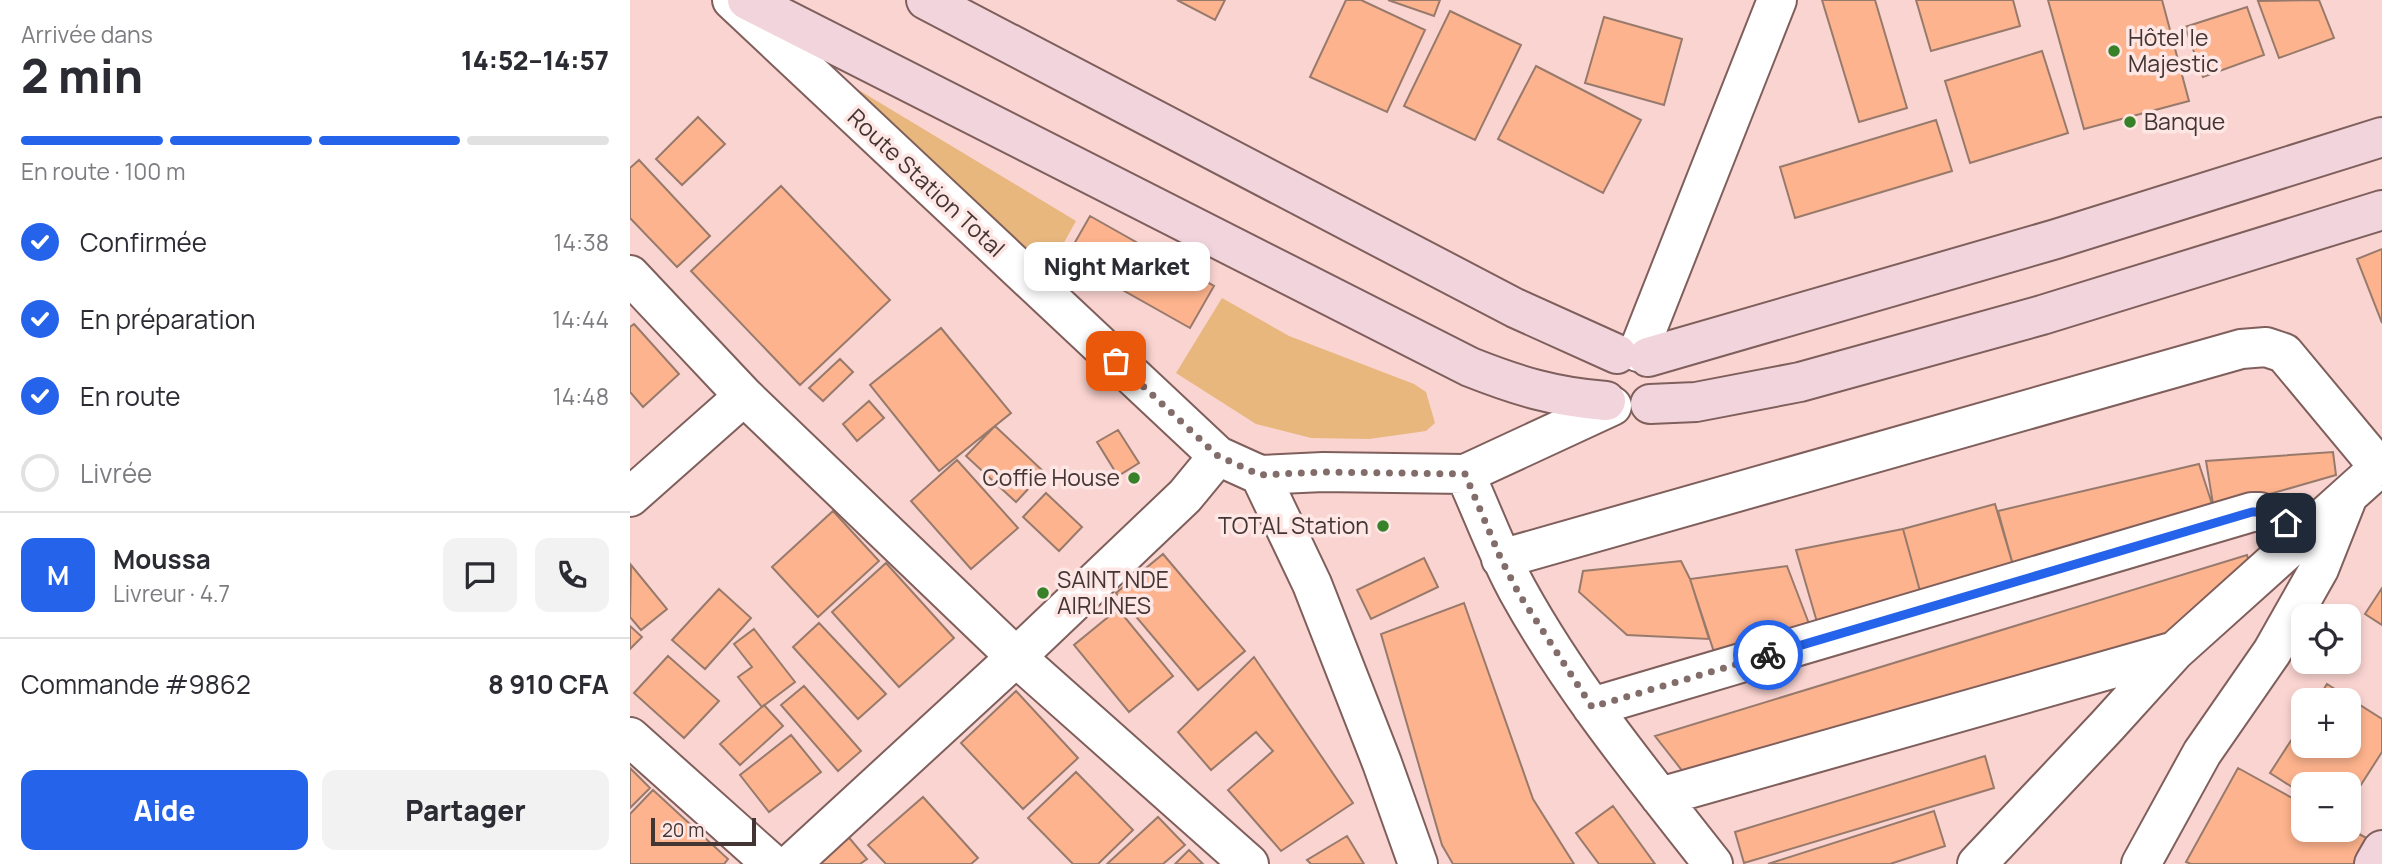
<!DOCTYPE html>
<html lang="fr">
<head>
<meta charset="utf-8">
<style>
	body { margin:0; font-family:Manrope,sans-serif; background:#f2f2f3; color:#2b2b33; height:100vh; display:flex; flex-direction:column; font-size:26px; white-space:nowrap }
	* { box-sizing:border-box; margin:0 }
	p { font-size:23px; color:#7c7c81 }
	.icon { flex:none; width:38px; height:38px; fill:none; stroke:currentColor; stroke-width:2; stroke-linecap:round; stroke-linejoin:round }
	.map { position:relative; flex:1; overflow:hidden }
	.panel { display:flex; flex-direction:column; background:#fff; width:630px }
	.panel>* { flex:none }
	.controls { position:absolute; left:1661px; top:604px; display:grid; gap:14px }
	.controls a { display:grid; place-items:center; width:70px; height:70px; border-radius:14px; background:#fff; box-shadow:0 4px 10px #0003; font-size:35px }
	.scale { position:absolute; left:21px; bottom:18px; width:105px; box-sizing:border-box; padding-left:7px; border:4px solid #433533; border-top:0; font-size:19px; line-height:24px; white-space:nowrap; color:#433533; -webkit-text-stroke:5px #fde6e3; paint-order:stroke }
	.pin { position:absolute; display:grid; place-items:center; width:60px; height:60px; color:#fff; margin:-30px; border-radius:14px; box-shadow:0 4px 10px #0006 }
	.courier { position:absolute; display:grid; place-items:center; width:70px; height:70px; margin:-35px; border:5px solid #2563eb; border-radius:50%; background:#fff; color:#222; box-shadow:0 2px 9px #0007 }
	.bubble { position:absolute; height:49px; border-radius:14px; background:#fff; box-shadow:0 4px 10px #0003; font-size:23px; font-weight:800; line-height:49px; text-align:center }
	.overview em { font-style:normal; font-weight:800 }
	.overview div { display:flex; flex-direction:column-reverse }
	.overview { display:flex; align-items:center; justify-content:space-between; height:119px; padding:0 21px }
	h1 { font-size:46px; font-weight:800; line-height:52px }
	.bar { display:grid; grid-template-columns:repeat(4,1fr); gap:10px 7px; align-content:center; height:84px; padding:0 21px }
	.bar i { height:9px; border-radius:5px; background:#e1e1e2 }
	.bar .active { background:#2563eb }
	.bar p { grid-column:span 4 }
	.line { display:flex; align-items:center; gap:18px; padding:0 21px; border-top:2px solid #e1e1e2 }
	.line div { flex:1 }
	.round { display:grid; place-items:center; flex:none; width:74px; height:74px; border-radius:14px; background:#f2f2f3 }
	ol { padding:0 21px; list-style:none }
	li { display:flex; align-items:center; gap:21px; height:77px }
	li p { margin-inline-start:auto }
	li .icon { padding:7px; border-radius:50%; background:#2563eb; color:#fff; stroke-width:4 }
	li:last-child { color:#7c7c81 }
	li i { width:38px; height:38px; border:4px solid #e1e1e2; border-radius:50% }
	.cta { display:flex; gap:14px; margin-top:auto; padding:14px 21px }
	.cta a { flex:1; height:80px; border-radius:14px; background:#2563eb; color:#fff; font-size:28px; font-weight:800; line-height:80px; text-align:center }
	.cta a+a { background:#f2f2f3; color:#2b2b33 }
	main { display:flex; flex:1; min-height:0 }
	.map>svg:first-child { display:block }
	.green { fill:#e7b77d }
	.building { fill:#fdb38d; stroke:#987a6c; stroke-width:2 }
	.lines { fill:none; stroke-linecap:round; stroke-linejoin:round }
	.minor-casing { stroke:#7f5f5c; stroke-width:42 }
	.secondary-casing { stroke:#7f5f5c; stroke-width:42 }
	.minor { stroke:#fff; stroke-width:38 }
	.secondary { stroke:#f2d4dd; stroke-width:38 }
	.done { stroke:#836d6a; stroke-width:7; stroke-dasharray:0 12.6 }
	.route { stroke:#2563eb; stroke-width:9 }
	.poi-dot { fill:#378128; stroke:#fde6e3; stroke-width:2.5 }
	.labels { text-anchor:middle; stroke-width:7; stroke-linejoin:round; paint-order:stroke }
	.poi-label { font-size:23px; fill:#433533; stroke:#fde6e3; text-anchor:start }
	.street-label { font-size:23px; fill:#433533; stroke:#fde6e3 }
</style>
</head>
<body>
<main>
<section class="panel">
<div class="overview"><div><h1>2 min</h1><p>Arrivée dans</p></div><em>14:52–14:57</em></div>
<div class="bar"><i class="active"></i><i class="active"></i><i class="active"></i><i></i><p>En route · 100 m</p></div>
<ol>
<li><svg class="icon" aria-label="check" viewBox="0 0 24 24"><path d="M5 12l5 5 9-10"/></svg>Confirmée<p>14:38</p></li>
<li><svg class="icon" aria-label="check" viewBox="0 0 24 24"><path d="M5 12l5 5 9-10"/></svg>En préparation<p>14:44</p></li>
<li><svg class="icon" aria-label="check" viewBox="0 0 24 24"><path d="M5 12l5 5 9-10"/></svg>En route<p>14:48</p></li>
<li><i></i>Livrée</li>
</ol>
<div class="line" style="height:126px"><b class="round" style="background:#2563eb;color:#fff">M</b><div><b>Moussa</b><p>Livreur · 4.7</p></div><a class="round"><svg class="icon" aria-label="chat" viewBox="0 0 24 24"><path d="M4 5h16v11H9l-5 4z"/></svg></a><a class="round"><svg class="icon" aria-label="phone" viewBox="0 0 24 24"><path d="M5 4h4l2 5-3 2q2 4 5 5l2-3 5 2v4C11 20 4 13 5 4z"/></svg></a></div>
<div class="line" style="height:91px"><div>Commande #9862</div><b>8 910 CFA</b></div>
<div class="cta"><a>Aide</a><a>Partager</a></div>
</section>
<div class="map">
<svg width="1752" height="864" viewBox="0 0 1752 864">
	<rect width="100%" height="100%" fill="#fad4d0"/>
	<path class="green" d="M 222,86 L 446,221 L 426,257 L 416,267 L 219,92 Z
		M 592,298 L 659,336 L 784,384 L 796,392 L 805,423 L 796,431 L 739,439 L 681,438 L 626,424 L 546,373 Z"/>
	<path class="building" d="M 547,0 L 595,0 L 585,20 Z
		M 716,0 L 731,0 L 795,30 L 757,112 L 680,77 Z
		M 758,0 L 810,0 L 804,16 Z
		M 1192,0 L 1245,0 L 1277,108 L 1229,122 Z
		M 1286,0 L 1383,0 L 1390,26 L 1301,51 Z
		M 1418,0 L 1532,0 L 1559,101 L 1454,129 Z
		M 1689,0 L 1704,38 L 1649,58 L 1628,1 Z
		M 1617,7 L 1634,55 L 1573,77 L 1555,27 Z
		M 820,11 L 891,45 L 845,140 L 774,106 Z
		M 974,17 L 1052,39 L 1034,105 L 955,83 Z
		M 1412,51 L 1438,133 L 1340,163 L 1315,81 Z
		M 906,66 L 1011,120 L 973,193 L 868,139 Z
		M 68,117 L 95,144 L 52,185 L 26,159 Z
		M 1306,120 L 1322,171 L 1165,218 L 1150,167 Z
		M 9,160 L 80,236 L 47,267 L 0,218 L 0,168 Z
		M 151,186 L 260,300 L 170,385 L 61,271 Z
		M 460,216 L 584,286 L 560,328 L 436,258 Z
		M 1752,249 L 1752,323 L 1727,259 Z
		M 4,324 L 49,374 L 13,407 L 0,392 L 0,327 Z
		M 311,328 L 381,413 L 309,471 L 240,385 Z
		M 210,359 L 223,372 L 193,401 L 179,388 Z
		M 239,401 L 254,418 L 227,441 L 213,424 Z
		M 365,426 L 414,472 L 386,502 L 336,456 Z
		M 488,430 L 509,463 L 488,476 L 467,442 Z
		M 1703,452 L 1706,475 L 1584,510 L 1576,461 Z
		M 327,460 L 388,528 L 341,569 L 281,501 Z
		M 1569,464 L 1584,510 L 1383,565 L 1368,511 Z
		M 416,493 L 452,527 L 429,551 L 393,517 Z
		M 1365,504 L 1383,565 L 1290,591 L 1273,529 Z
		M 203,511 L 249,561 L 188,617 L 142,567 Z
		M 1273,529 L 1290,591 L 1189,629 L 1166,550 Z
		M 533,554 L 615,651 L 568,690 L 486,593 Z
		M 1617,555 L 1623,576 L 1542,634 L 1054,773 L 1025,736 Z
		M 794,558 L 808,587 L 741,619 L 727,590 Z
		M 1051,561 L 1060,579 L 1079,639 L 997,635 L 949,592 L 953,571 Z
		M 256,563 L 324,638 L 269,687 L 202,612 Z
		M 1,565 L 37,609 L 11,630 L 0,617 Z
		M 1157,566 L 1181,629 L 1084,652 L 1060,579 Z
		M 1752,588 L 1752,625 L 1735,614 Z
		M 89,589 L 121,618 L 75,669 L 42,640 Z
		M 834,603 L 903,799 L 944,864 L 823,864 L 812,845 L 751,634 Z
		M 488,609 L 543,676 L 499,712 L 444,645 Z
		M 189,623 L 256,694 L 228,719 L 163,647 Z
		M 0,626 L 12,637 L 0,649 Z
		M 124,629 L 165,682 L 132,707 L 108,677 L 122,667 L 104,644 Z
		M 38,656 L 89,701 L 54,738 L 4,693 Z
		M 624,657 L 723,803 L 651,851 L 598,790 L 643,751 L 626,732 L 581,770 L 548,732 Z
		M 1697,684 L 1752,719 L 1752,752 L 1718,805 L 1718,784 L 1673,784 L 1673,794 L 1640,773 L 1673,722 L 1673,746 L 1718,746 L 1718,700 L 1687,700 Z
		M 174,686 L 231,751 L 208,771 L 151,705 Z
		M 386,691 L 448,758 L 393,809 L 331,743 Z
		M 134,705 L 153,726 L 110,765 L 90,744 Z
		M 161,735 L 191,772 L 139,812 L 110,775 Z
		M 1355,756 L 1364,788 L 1114,863 L 1105,832 Z
		M 0,768 L 20,788 L 0,808 Z
		M 1608,768 L 1673,804 L 1673,830 L 1718,828 L 1742,841 L 1729,864 L 1561,864 L 1556,862 Z
		M 446,772 L 503,830 L 468,864 L 443,864 L 398,818 Z
		M 23,790 L 98,859 L 94,864 L 0,864 L 0,814 Z
		M 293,797 L 348,858 L 341,864 L 256,864 L 238,845 Z
		M 983,806 L 1025,864 L 969,864 L 946,833 Z
		M 1304,811 L 1315,846 L 1260,864 L 1138,864 Z
		M 528,817 L 555,845 L 533,864 L 477,864 Z
		M 216,834 L 237,859 L 230,864 L 186,864 Z
		M 717,836 L 734,864 L 681,864 L 677,860 Z
		M 559,850 L 573,864 L 545,864 Z"/>
	<g class="lines">
		<defs>
			<path id="minor" d="M 102,0 L 588,456 L 630,475 L 693,472 L 835,474 L 982,406
				M 0,275 L 114,396 L 386,657 L 619,864
				M 1008,352 L 1147,0
				M 835,474 C 853,513 867,553 888,591 C 942,689 1014,776 1083,864
				M 630,475 L 682,584 L 752,763 L 788,864
				M 0,497 L 114,396
				M 871,559 L 1611,349 L 1636,347 L 1654,353 L 1749,467
				M 962,707 L 1622,512 L 1630,512 L 1676,532
				M 0,737 L 142,864
				M 1030,797 L 1545,651
				M 161,864 L 386,657 L 555,496 L 588,456
				M 1347,864 L 1477,726 L 1545,651 L 1752,465
				M 1511,864 L 1572,753 L 1642,652 L 1689,569 L 1716,501"/>
			<path id="secondary" d="M 117,0 L 840,367 C 888,386 924,397 976,401
				M 296,0 L 885,308 L 987,354
				M 1018,357 L 1426,239 L 1752,137
				M 1020,404 L 1066,402 L 1170,382 L 1412,315 L 1752,210
				M 1744,864 L 1752,850"/>
		</defs>
		<use href="#minor" class="minor-casing"/>
		<use href="#secondary" class="secondary-casing"/>
		<use href="#minor" class="minor"/>
		<use href="#secondary" class="secondary"/>
	</g>
	<g class="lines">
		<path class="done" d="M 486,361 L 588,456 L 630,475 L 692,472 L 835,474 L 871,559 L 889,594 L 962,707 L 1138,655"/>
		<path class="route" d="M 1138,655 L 1622,512 L 1630,512 L 1656,523"/>
	</g>
	<g class="poi-dot">
		<circle cx="1484" cy="51" r="7"/>
		<circle cx="1500" cy="122" r="7"/>
		<circle cx="504" cy="478" r="7"/>
		<circle cx="753" cy="526" r="7"/>
		<circle cx="413" cy="593" r="7"/>
	</g>
	<g class="labels">
		<g class="poi-label">
			<text x="1498" y="46">Hôtel le<tspan x="1498" dy="26">Majestic</tspan></text>
			<text x="1514" y="130">Banque</text>
			<text x="490" y="486" text-anchor="end">Coffie House</text>
			<text x="739" y="534" text-anchor="end">TOTAL Station</text>
			<text x="427" y="588">SAINT NDE<tspan x="427" dy="26">AIRLINES</tspan></text>
		</g>
		<g class="street-label">
			<text transform="translate(296 183) rotate(43)" y="8">Route Station Total</text>
		</g>
	</g>
</svg>
<div class="controls">
<a><svg class="icon" aria-label="locate" viewBox="0 0 24 24"><circle cx="12" cy="12" r="6"/><path d="M12 2v4M12 18v4M2 12h4M18 12h4"/></svg></a>
<a>+</a>
<a>−</a>
</div>
<div class="scale">20 m</div>
<div class="pin" style="left:486px;top:361px;background:#ea580c"><svg class="icon" aria-label="bag" viewBox="0 0 24 24"><path d="M5 8h14l-1 12H6zM9 8a3 3 0 0 1 6 0"/></svg></div>
<div class="pin" style="left:1656px;top:523px;background:#1f2937"><svg class="icon" aria-label="home" viewBox="0 0 24 24"><path d="M3 11l9-7 9 7M6 9v11h12V9"/></svg></div>
<div class="courier" style="left:1138px;top:655px"><svg class="icon" aria-label="bike" viewBox="0 0 24 24"><circle cx="6" cy="16" r="4"/><circle cx="18" cy="16" r="4"/><path d="M6 16l4-8h5l3 8M10 8l3 8H6M13 5h3"/></svg></div>
<div class="bubble" style="left:394px;top:242px;width:186px">Night Market</div>
</div>
</main>
</body>
</html>
